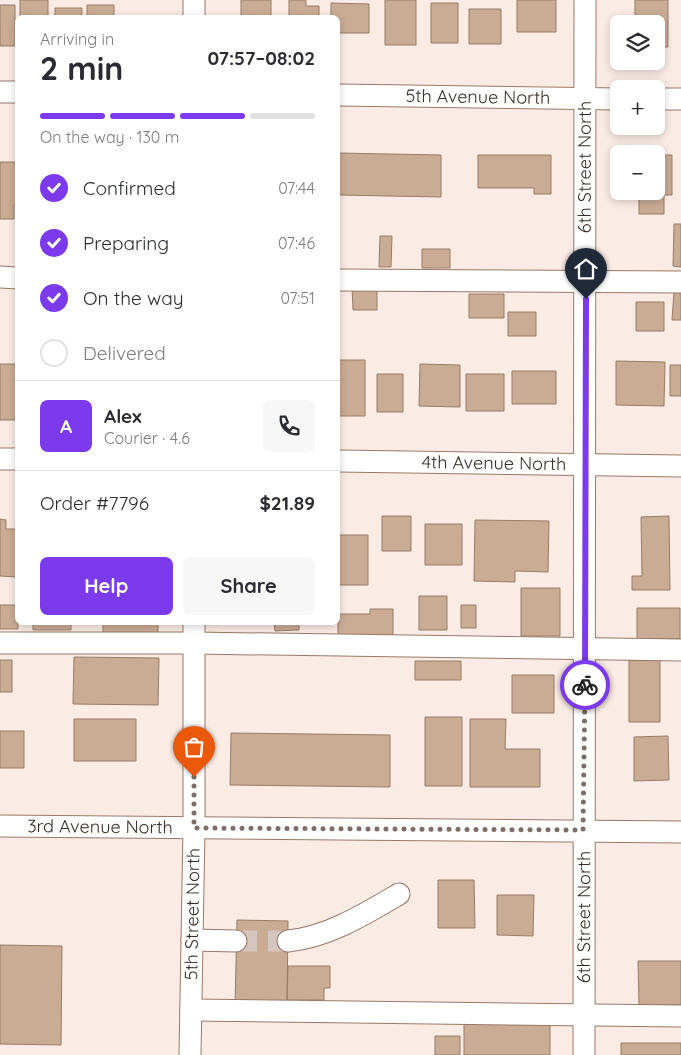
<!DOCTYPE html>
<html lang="en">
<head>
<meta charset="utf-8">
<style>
	body { margin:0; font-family:Quicksand,sans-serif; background:#f7f7f7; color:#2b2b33; height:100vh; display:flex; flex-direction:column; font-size:19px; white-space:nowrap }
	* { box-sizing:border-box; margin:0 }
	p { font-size:16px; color:#7c7c81 }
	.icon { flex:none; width:28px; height:28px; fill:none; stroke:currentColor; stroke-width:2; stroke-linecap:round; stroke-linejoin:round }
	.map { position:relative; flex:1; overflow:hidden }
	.details { position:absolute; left:15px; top:15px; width:325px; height:610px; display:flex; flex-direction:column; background:#fff; border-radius:8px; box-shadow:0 2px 8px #0003 }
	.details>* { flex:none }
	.fabs { position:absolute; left:610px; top:15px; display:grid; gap:10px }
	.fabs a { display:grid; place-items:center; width:55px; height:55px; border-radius:8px; background:#fff; box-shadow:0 2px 8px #0003; font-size:25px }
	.pin { position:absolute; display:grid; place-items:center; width:42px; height:42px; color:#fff; margin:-51px -21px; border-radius:50% 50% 50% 0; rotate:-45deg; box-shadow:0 0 5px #0007 }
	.pin .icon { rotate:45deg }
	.courier { position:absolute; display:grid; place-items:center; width:50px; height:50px; margin:-25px; border:4px solid #7c3aed; border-radius:50%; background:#fff; color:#222; box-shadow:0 1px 6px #0007 }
	.head em { font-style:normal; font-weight:700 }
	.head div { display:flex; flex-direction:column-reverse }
	.head { display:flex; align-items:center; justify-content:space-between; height:85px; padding:0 25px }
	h1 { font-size:32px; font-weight:700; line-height:38px }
	.bar { display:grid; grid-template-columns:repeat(4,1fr); gap:8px 5px; align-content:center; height:60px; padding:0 25px }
	.bar i { height:6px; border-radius:4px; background:#e1e1e2 }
	.bar .on { background:#7c3aed }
	.bar p { grid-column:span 4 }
	.line { display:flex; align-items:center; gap:12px; padding:0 25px; border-top:1px solid #e1e1e2 }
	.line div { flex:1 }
	.round { display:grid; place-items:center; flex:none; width:52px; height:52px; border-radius:8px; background:#f7f7f7 }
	ol { padding:0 25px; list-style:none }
	li { display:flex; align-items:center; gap:15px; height:55px }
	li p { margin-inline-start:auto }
	li .icon { padding:5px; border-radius:50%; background:#7c3aed; color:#fff; stroke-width:4 }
	li:last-child { color:#7c7c81 }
	li i { width:28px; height:28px; border:2px solid #e1e1e2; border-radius:50% }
	.primary-button { display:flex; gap:10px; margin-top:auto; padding:10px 25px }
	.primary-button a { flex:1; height:58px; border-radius:8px; background:#7c3aed; color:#fff; font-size:20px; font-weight:700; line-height:58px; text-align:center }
	.primary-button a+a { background:#f7f7f7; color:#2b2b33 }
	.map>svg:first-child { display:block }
	.building { fill:#caab94; stroke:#997c66 }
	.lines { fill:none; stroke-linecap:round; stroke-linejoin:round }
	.minor-tunnel { stroke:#d4c5be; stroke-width:21; stroke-dasharray:21 11; stroke-linecap:butt }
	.minor-casing { stroke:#9a7868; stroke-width:23 }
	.minor { stroke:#fff; stroke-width:21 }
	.done { stroke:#7d6f68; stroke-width:5; stroke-dasharray:0 9 }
	.route { stroke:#7c3aed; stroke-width:6 }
	.labels { text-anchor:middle; stroke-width:5; stroke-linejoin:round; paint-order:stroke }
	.street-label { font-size:18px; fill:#3a2c26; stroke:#faebe4 }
</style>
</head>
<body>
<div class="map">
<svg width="681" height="1055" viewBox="0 0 681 1055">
	<rect width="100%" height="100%" fill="#faebe4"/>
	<path class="building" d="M 20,0 L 48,0 L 48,18 L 20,18 Z
		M 241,0 L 271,0 L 271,16 L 241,16 Z
		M 289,0 L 306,0 L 306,6 L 319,6 L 319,18 L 289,18 Z
		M 385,0 L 416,0 L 416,45 L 385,45 Z
		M 517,0 L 556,0 L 556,32 L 517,32 Z
		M 635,0 L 668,0 L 668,47 L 656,47 L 656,24 L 635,24 Z
		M 331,3 L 369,4 L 369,33 L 338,33 L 338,18 L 331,18 Z
		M 431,3 L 458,3 L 458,43 L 431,43 Z
		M 0,5 L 15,5 L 15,46 L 0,46 Z
		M 87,5 L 114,5 L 114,18 L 87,18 Z
		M 55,8 L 82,8 L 82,18 L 55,18 Z
		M 469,9 L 501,9 L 501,44 L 469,44 Z
		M 338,153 L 441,155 L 441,197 L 338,195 Z
		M 478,155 L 551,155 L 551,194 L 534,194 L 534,188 L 478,188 Z
		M 656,155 L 672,155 L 672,195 L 664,195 L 664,214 L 639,214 L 639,191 L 656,191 Z
		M 0,162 L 17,162 L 17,205 L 14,205 L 14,219 L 0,219 Z
		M 674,224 L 681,224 L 681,267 L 673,266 Z
		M 380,236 L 392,236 L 391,267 L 379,267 Z
		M 422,249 L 450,249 L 450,268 L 422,268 Z
		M 377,286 L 377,310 L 353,310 L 352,287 Z
		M 674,292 L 681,293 L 681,320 L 672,320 Z
		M 469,294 L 504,294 L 504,318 L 469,318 Z
		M 636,302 L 664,302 L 664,331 L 636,331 Z
		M 508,312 L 536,312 L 536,336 L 508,336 Z
		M 338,360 L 365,360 L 365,416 L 338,416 Z
		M 616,361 L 665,362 L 664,406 L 616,405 Z
		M 0,364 L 18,364 L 18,420 L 0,420 Z
		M 420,364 L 460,365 L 460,407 L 419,406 Z
		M 670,365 L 681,365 L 681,396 L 670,396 Z
		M 512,371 L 556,371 L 556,404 L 512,404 Z
		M 377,374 L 403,374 L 403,412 L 377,412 Z
		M 466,374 L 504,374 L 504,411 L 466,411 Z
		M 382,516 L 411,516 L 411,551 L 382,551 Z
		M 669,516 L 670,590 L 632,590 L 632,576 L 642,576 L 641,517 Z
		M 0,519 L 6,520 L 6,529 L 17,529 L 16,577 L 0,576 Z
		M 475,520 L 549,521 L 548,572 L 515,571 L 515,582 L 474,581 Z
		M 425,524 L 462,524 L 462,565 L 425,565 Z
		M 338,535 L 368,535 L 368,585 L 338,585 Z
		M 521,588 L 560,588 L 560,636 L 521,636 Z
		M 419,596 L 447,596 L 447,630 L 419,630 Z
		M 0,605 L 18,605 L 18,629 L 0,629 Z
		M 461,605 L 476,605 L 476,628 L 461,628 Z
		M 637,608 L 680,608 L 680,639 L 637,639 Z
		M 370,609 L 393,609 L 393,636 L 338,636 L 338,614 L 370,614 Z
		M 33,622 L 71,622 L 71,630 L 33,630 Z
		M 103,622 L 158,622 L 158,636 L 103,636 Z
		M 274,622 L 299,622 L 299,630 L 275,631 Z
		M 74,657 L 159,658 L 158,705 L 73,704 Z
		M 0,660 L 12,660 L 12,692 L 0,692 Z
		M 629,660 L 660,660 L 660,722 L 629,722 Z
		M 415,661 L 461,661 L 461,680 L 415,680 Z
		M 512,675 L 554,675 L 554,713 L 512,713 Z
		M 425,717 L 462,717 L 462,786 L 425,786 Z
		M 74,719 L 136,719 L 136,761 L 74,761 Z
		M 470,719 L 506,719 L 505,749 L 540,749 L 540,787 L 470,787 Z
		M 0,731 L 24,731 L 24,768 L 0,768 Z
		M 231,733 L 390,735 L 390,787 L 230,785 Z
		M 668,736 L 669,780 L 634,781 L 634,737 Z
		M 438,880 L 474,880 L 475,928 L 438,928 Z
		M 497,895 L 534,895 L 533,936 L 497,935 Z
		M 237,920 L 288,921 L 287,1007 L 235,1006 Z
		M 0,945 L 62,946 L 61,1045 L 0,1044 Z
		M 638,961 L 681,961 L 681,1005 L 639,1005 Z
		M 288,966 L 330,966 L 330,988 L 324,988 L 324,1000 L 287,1000 Z
		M 550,1023 L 550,1055 L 464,1055 L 464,1024 Z
		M 435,1036 L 460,1036 L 460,1055 L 435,1055 Z
		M 621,1043 L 681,1043 L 681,1055 L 621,1055 Z"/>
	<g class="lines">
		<path class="minor-tunnel" d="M 236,941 L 288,941"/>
		<defs>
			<g id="minor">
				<path d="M 194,0 L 194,18"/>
				<path d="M 0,92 L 18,92"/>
				<path id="s1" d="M 338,95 L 619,99"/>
				<path d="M 656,99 L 681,99"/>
				<path d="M 0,277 L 18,278"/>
				<path d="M 338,280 L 681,282"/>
				<path d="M 0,459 L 18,459"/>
				<path id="s2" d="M 338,461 L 681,466"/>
				<path d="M 0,643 L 194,643 L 681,650"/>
				<path id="s3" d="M 0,826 L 681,832"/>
				<path d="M 192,940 L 236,941"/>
				<path d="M 288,941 C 328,937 365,914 399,894"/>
				<path d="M 191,1010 L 681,1016"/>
				<path id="s4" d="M 190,1055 L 194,829 L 194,622"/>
				<path id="s5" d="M 584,1055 L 585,0"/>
			</g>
		</defs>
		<use href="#minor" class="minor-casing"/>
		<use href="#minor" class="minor"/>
	</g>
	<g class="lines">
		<path class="done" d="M 194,777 L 194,828 L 583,830 L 585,685"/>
		<path class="route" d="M 585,685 L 586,299"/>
	</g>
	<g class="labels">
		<g class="street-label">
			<text dy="6" stroke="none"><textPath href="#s1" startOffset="140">5th Avenue North</textPath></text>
			<text dy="6" stroke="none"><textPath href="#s5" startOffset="888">6th Street North</textPath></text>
			<text dy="6" stroke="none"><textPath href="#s2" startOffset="156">4th Avenue North</textPath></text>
			<text dy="6" stroke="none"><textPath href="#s3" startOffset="100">3rd Avenue North</textPath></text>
			<text dy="6" stroke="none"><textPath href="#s4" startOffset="141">5th Street North</textPath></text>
			<text dy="6" stroke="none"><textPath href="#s5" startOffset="138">6th Street North</textPath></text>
		</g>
	</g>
</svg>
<div class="fabs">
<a><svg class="icon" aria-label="layers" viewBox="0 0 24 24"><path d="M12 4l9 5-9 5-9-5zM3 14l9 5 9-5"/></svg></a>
<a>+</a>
<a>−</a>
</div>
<div class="pin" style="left:194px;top:777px;background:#ea580c"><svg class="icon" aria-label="bag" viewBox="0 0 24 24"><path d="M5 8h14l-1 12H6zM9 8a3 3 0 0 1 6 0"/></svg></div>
<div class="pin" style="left:586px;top:299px;background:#1f2937"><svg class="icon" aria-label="home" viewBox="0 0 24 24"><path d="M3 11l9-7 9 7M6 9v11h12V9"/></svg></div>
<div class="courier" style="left:585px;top:685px"><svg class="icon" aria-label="bike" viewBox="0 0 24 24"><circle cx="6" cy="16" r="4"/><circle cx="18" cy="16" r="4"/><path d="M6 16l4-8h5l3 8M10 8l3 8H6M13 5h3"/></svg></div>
<section class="details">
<div class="head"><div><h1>2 min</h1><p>Arriving in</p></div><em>07:57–08:02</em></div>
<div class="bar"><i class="on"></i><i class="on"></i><i class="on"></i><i></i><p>On the way · 130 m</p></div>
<ol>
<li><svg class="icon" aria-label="check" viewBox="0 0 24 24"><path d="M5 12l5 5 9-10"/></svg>Confirmed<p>07:44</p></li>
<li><svg class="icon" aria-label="check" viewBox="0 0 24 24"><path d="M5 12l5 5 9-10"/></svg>Preparing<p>07:46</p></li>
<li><svg class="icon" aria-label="check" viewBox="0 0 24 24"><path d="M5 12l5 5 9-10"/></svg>On the way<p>07:51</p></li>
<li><i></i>Delivered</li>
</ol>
<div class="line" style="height:90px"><b class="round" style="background:#7c3aed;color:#fff">A</b><div><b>Alex</b><p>Courier · 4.6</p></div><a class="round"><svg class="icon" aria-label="phone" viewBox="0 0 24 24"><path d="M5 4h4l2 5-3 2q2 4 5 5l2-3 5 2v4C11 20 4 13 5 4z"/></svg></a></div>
<div class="line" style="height:65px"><div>Order #7796</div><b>$21.89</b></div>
<div class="primary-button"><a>Help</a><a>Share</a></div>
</section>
</div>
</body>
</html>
